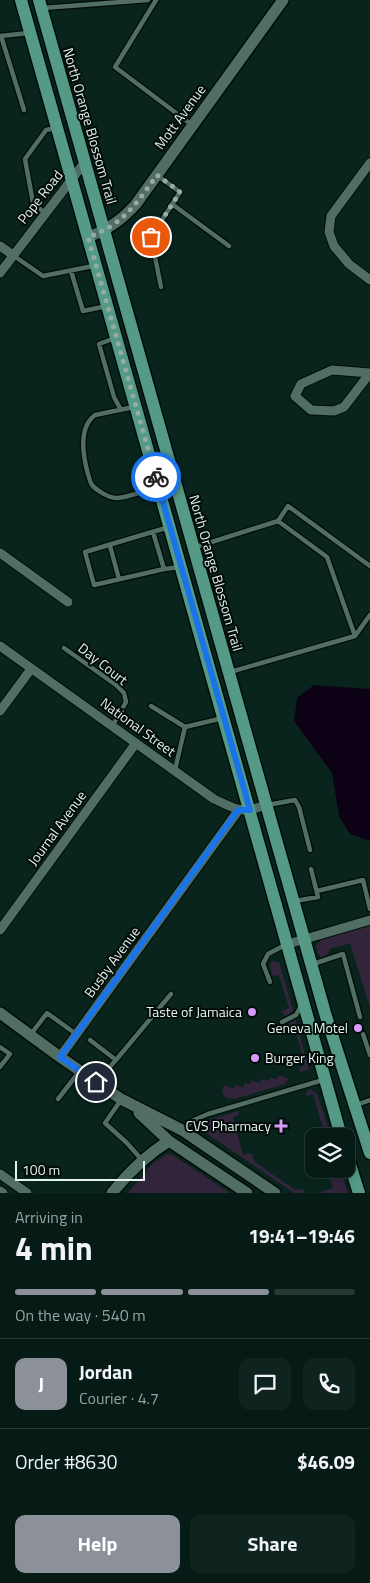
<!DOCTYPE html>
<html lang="en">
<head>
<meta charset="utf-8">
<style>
	body { margin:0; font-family:"Titillium Web",sans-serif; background:#0f241f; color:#f1f3f6; height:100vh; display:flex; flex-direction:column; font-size:19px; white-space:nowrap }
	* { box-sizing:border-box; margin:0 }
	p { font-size:16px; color:#98a1a1 }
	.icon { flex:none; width:28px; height:28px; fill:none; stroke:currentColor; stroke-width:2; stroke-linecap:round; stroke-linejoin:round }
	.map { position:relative; height:1193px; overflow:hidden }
	.details { display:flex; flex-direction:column; background:#061b16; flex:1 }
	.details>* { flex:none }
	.controls { position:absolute; left:305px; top:1128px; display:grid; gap:10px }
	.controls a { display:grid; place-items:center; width:50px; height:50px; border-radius:10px; background:#061b16; box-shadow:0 2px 12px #0003,0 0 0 1px #273935; font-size:25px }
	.scale { position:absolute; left:15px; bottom:12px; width:130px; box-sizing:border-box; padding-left:5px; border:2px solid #e3f3ee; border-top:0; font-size:14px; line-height:18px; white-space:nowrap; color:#e3f3ee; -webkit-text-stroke:4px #030b08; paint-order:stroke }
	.pin { position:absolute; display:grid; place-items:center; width:42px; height:42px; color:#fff; margin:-21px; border:2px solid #fff; border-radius:50%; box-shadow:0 1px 5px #0007 }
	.courier { position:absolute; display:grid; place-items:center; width:50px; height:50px; margin:-25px; border:4px solid #1a73e8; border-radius:50%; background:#fff; color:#222; box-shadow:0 1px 6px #0007 }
	.headline em { font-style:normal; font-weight:700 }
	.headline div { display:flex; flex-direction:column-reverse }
	.headline { display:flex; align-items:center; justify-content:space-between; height:85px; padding:0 15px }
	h1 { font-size:32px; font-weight:700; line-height:38px }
	.bar { display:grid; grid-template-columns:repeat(4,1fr); gap:8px 5px; align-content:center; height:60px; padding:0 15px }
	.bar i { height:6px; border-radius:4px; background:#273935 }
	.bar .active { background:#8c9099 }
	.bar p { grid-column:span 4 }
	.line { display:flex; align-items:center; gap:12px; padding:0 15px; border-top:1px solid #273935 }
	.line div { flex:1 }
	.round { display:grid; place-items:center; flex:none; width:52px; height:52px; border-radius:10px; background:#0f241f }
	.cta { display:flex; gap:10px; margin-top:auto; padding:10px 15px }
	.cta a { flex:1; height:58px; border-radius:10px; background:#8c9099; color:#fff; font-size:20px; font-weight:700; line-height:58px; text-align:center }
	.cta a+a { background:#0f241f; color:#f1f3f6 }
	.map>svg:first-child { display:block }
	.green { fill:#32243b }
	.water { fill:#0d0215 }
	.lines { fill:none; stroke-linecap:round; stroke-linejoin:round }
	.lane-casing { stroke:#000d07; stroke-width:7 }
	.street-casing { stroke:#000d07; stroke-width:11 }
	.secondary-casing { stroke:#000d07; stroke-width:14 }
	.primary-casing { stroke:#000d07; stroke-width:15 }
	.lane { stroke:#516e65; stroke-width:4.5 }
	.street { stroke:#516e65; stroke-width:9 }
	.secondary { stroke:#516e65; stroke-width:11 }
	.primary { stroke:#559a87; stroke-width:12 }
	.done { stroke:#96aba5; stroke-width:5; stroke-dasharray:0 9 }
	.route { stroke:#1a73e8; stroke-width:6 }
	.poi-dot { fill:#d59cfb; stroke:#030b08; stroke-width:2 }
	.labels { text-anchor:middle; stroke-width:4; stroke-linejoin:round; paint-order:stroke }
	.street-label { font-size:14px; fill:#e3f3ee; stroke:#030b08 }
	.poi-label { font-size:14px; fill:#e3f3ee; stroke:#030b08; text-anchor:end }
</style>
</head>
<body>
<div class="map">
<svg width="370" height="1193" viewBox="0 0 370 1193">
	<rect width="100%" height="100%" fill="#08241d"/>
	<path class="green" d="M 370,924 L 370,1005 L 369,1005 L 350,943 L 330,949 L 327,955 L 321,958 L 318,954 L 316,946 L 323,938 Z
		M 272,961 L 279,962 L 293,1010 L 290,1014 L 284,1016 L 282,1011 L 289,1008 L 279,975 L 272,976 L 270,964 Z
		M 295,1018 L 309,1069 L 300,1072 L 300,1068 L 305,1065 L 296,1032 L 290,1033 L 287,1025 Z
		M 279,1075 L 287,1078 L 288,1080 L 285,1084 L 235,1099 L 226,1098 L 222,1092 L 224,1085 L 234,1089 L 235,1085 L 243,1087 L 244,1083 L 250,1084 L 251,1081 L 260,1083 L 261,1079 L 269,1081 L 270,1078 L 277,1079 Z
		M 310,1089 L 317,1094 L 331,1136 L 318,1136 L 324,1132 L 313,1094 L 307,1096 L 306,1092 Z
		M 238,1111 L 239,1115 L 233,1117 L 243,1155 L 251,1153 L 255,1162 L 294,1189 L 300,1190 L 303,1189 L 305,1193 L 294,1193 L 199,1128 L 202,1122 Z
		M 167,1154 L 173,1155 L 230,1193 L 128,1193 L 153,1163 Z
		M 340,1170 L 348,1193 L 318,1193 L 333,1188 L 330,1178 Z"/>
	<path class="water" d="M 314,685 L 370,689 L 370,841 L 350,834 L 339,816 L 332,773 L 294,721 L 297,698 Z"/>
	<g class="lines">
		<defs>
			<path id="lane" d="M 156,0 L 115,67 L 192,125
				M 43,8 L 148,0
				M 0,36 L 29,33
				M 1,36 L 24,110
				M 158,176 L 180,192 L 151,237 L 161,287
				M 172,204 L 229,246
				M 45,213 L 33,203 L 25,159 L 46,130 L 56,128
				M 14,256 L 43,276 L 93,266
				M 71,271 L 83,311 L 107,306
				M 115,338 L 99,344 L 114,397 L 121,410
				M 134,407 L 95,415 C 78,428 83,456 88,474 C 89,477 90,482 92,485 C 96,490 109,498 116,498 C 126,498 147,490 157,487
				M 278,521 L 327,557 L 355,636
				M 169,527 L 85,552 L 94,585 L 164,569 L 180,567
				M 153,532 L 164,569
				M 110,546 L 119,579
				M 196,547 L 278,521 L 288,506 L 370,566
				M 64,648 L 116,685 L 124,693 L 126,702 L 113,725
				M 230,672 L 355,636 L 370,615
				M 151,706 L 185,727
				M 175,770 L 185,727 L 223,718
				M 267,805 L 295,800 L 299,807 L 310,850
				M 317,891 L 363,880 L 370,909
				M 295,901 L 318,897 L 311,869
				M 313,964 L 343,954 L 360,1017
				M 270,982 L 263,964 L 268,954 L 285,945
				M 282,1022 L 296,1015 L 302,1004
				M 31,1034 L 47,1013 L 76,1034
				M 363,1034 L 370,1055
				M 90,1040 L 116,1060 L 97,1081
				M 0,1047 L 10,1054 L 0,1067
				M 116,1060 L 171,994
				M 58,1099 L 79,1072
				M 121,1100 L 105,1123 L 127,1143 L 142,1160
				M 356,1105 L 370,1100
				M 183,1129 L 194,1120 L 208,1114 L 323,1080"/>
			<path id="street" d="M 370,163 L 331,216 L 329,232 L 334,246 L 349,264 L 370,280
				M 0,246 L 13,255
				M 0,273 L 85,162
				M 332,370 L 370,373 L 344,407 L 334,411 L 311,410 L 295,396 L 301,384 Z
				M 0,553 L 68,602
				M 0,646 L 214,799 C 238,810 240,814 266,805
				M 0,711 L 31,669
				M 0,930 L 136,743
				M 288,944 L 370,920
				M 60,1057 L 238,811
				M 0,1174 L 27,1193
				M 0,1191 L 3,1193"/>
			<path id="secondary" d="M 88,237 C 108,230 122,220 136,204 L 283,0
				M 0,1013 L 60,1057 L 121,1099 L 182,1130 L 275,1193
				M 139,1113 L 169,1141 L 247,1193
				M 112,1193 C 129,1172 146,1155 169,1141"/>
			<path id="primary" d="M 21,0 L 341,1136
				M 39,0 L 325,1013 L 370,1153
				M 346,1152 L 359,1193"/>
		</defs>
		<use href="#lane" class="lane-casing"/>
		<use href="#street" class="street-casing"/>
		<use href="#secondary" class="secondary-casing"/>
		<use href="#primary" class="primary-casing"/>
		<use href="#lane" class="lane"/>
		<use href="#street" class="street"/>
		<use href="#secondary" class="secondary"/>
		<use href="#primary" class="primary"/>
	</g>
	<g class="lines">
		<path class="done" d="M 151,237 L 180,192 L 157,175 C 136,204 123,225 88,237 L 156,477"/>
		<path class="route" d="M 96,1082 L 60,1057 L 238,810 L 250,810 L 156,477"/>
	</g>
	<g class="poi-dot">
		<circle cx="252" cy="1012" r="5"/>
		<circle cx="358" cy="1028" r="5"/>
		<circle cx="255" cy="1058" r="5"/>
		<path d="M278.5 1118.5h5v5h5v5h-5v5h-5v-5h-5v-5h5z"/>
	</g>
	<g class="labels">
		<g class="street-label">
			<text transform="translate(180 117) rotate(-54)" y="5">Mott Avenue</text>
			<text transform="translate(90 126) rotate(74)" y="5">North Orange Blossom Trail</text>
			<text transform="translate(40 197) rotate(-52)" y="5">Pope Road</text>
			<text transform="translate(216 573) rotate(74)" y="5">North Orange Blossom Trail</text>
			<text transform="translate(103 664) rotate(38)" y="5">Day Court</text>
			<text transform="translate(138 727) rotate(36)" y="5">National Street</text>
			<text transform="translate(57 828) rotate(-54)" y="5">Journal Avenue</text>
			<text transform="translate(112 962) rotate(-54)" y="5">Busby Avenue</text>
		</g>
		<g class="poi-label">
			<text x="242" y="1017">Taste of Jamaica</text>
			<text x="348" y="1033">Geneva Motel</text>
			<text x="265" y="1063" text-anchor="start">Burger King</text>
			<text x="271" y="1131">CVS Pharmacy</text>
		</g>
	</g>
</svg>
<div class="controls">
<a><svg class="icon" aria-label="layers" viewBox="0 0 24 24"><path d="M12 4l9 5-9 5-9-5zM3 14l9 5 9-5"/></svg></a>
</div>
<div class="scale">100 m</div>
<div class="pin" style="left:151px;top:237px;background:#ea580c"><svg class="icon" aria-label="bag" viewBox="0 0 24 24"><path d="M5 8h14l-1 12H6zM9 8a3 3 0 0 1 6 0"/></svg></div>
<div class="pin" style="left:96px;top:1082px;background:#1f2937"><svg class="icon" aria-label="home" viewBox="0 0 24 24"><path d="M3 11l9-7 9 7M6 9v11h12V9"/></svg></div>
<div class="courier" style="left:156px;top:477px"><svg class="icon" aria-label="bike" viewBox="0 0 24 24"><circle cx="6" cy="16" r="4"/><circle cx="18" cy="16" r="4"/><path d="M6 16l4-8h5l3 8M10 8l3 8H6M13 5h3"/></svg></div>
</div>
<section class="details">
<div class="headline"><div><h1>4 min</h1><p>Arriving in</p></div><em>19:41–19:46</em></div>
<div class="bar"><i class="active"></i><i class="active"></i><i class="active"></i><i></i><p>On the way · 540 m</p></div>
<div class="line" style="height:90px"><b class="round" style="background:#8c9099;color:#fff">J</b><div><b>Jordan</b><p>Courier · 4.7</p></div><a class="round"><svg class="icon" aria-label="chat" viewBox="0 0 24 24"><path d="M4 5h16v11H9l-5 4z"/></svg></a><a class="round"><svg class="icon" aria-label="phone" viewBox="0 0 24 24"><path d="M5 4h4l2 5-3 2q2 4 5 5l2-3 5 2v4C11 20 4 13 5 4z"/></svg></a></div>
<div class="line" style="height:65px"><div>Order #8630</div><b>$46.09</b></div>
<div class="cta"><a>Help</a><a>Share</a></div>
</section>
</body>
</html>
